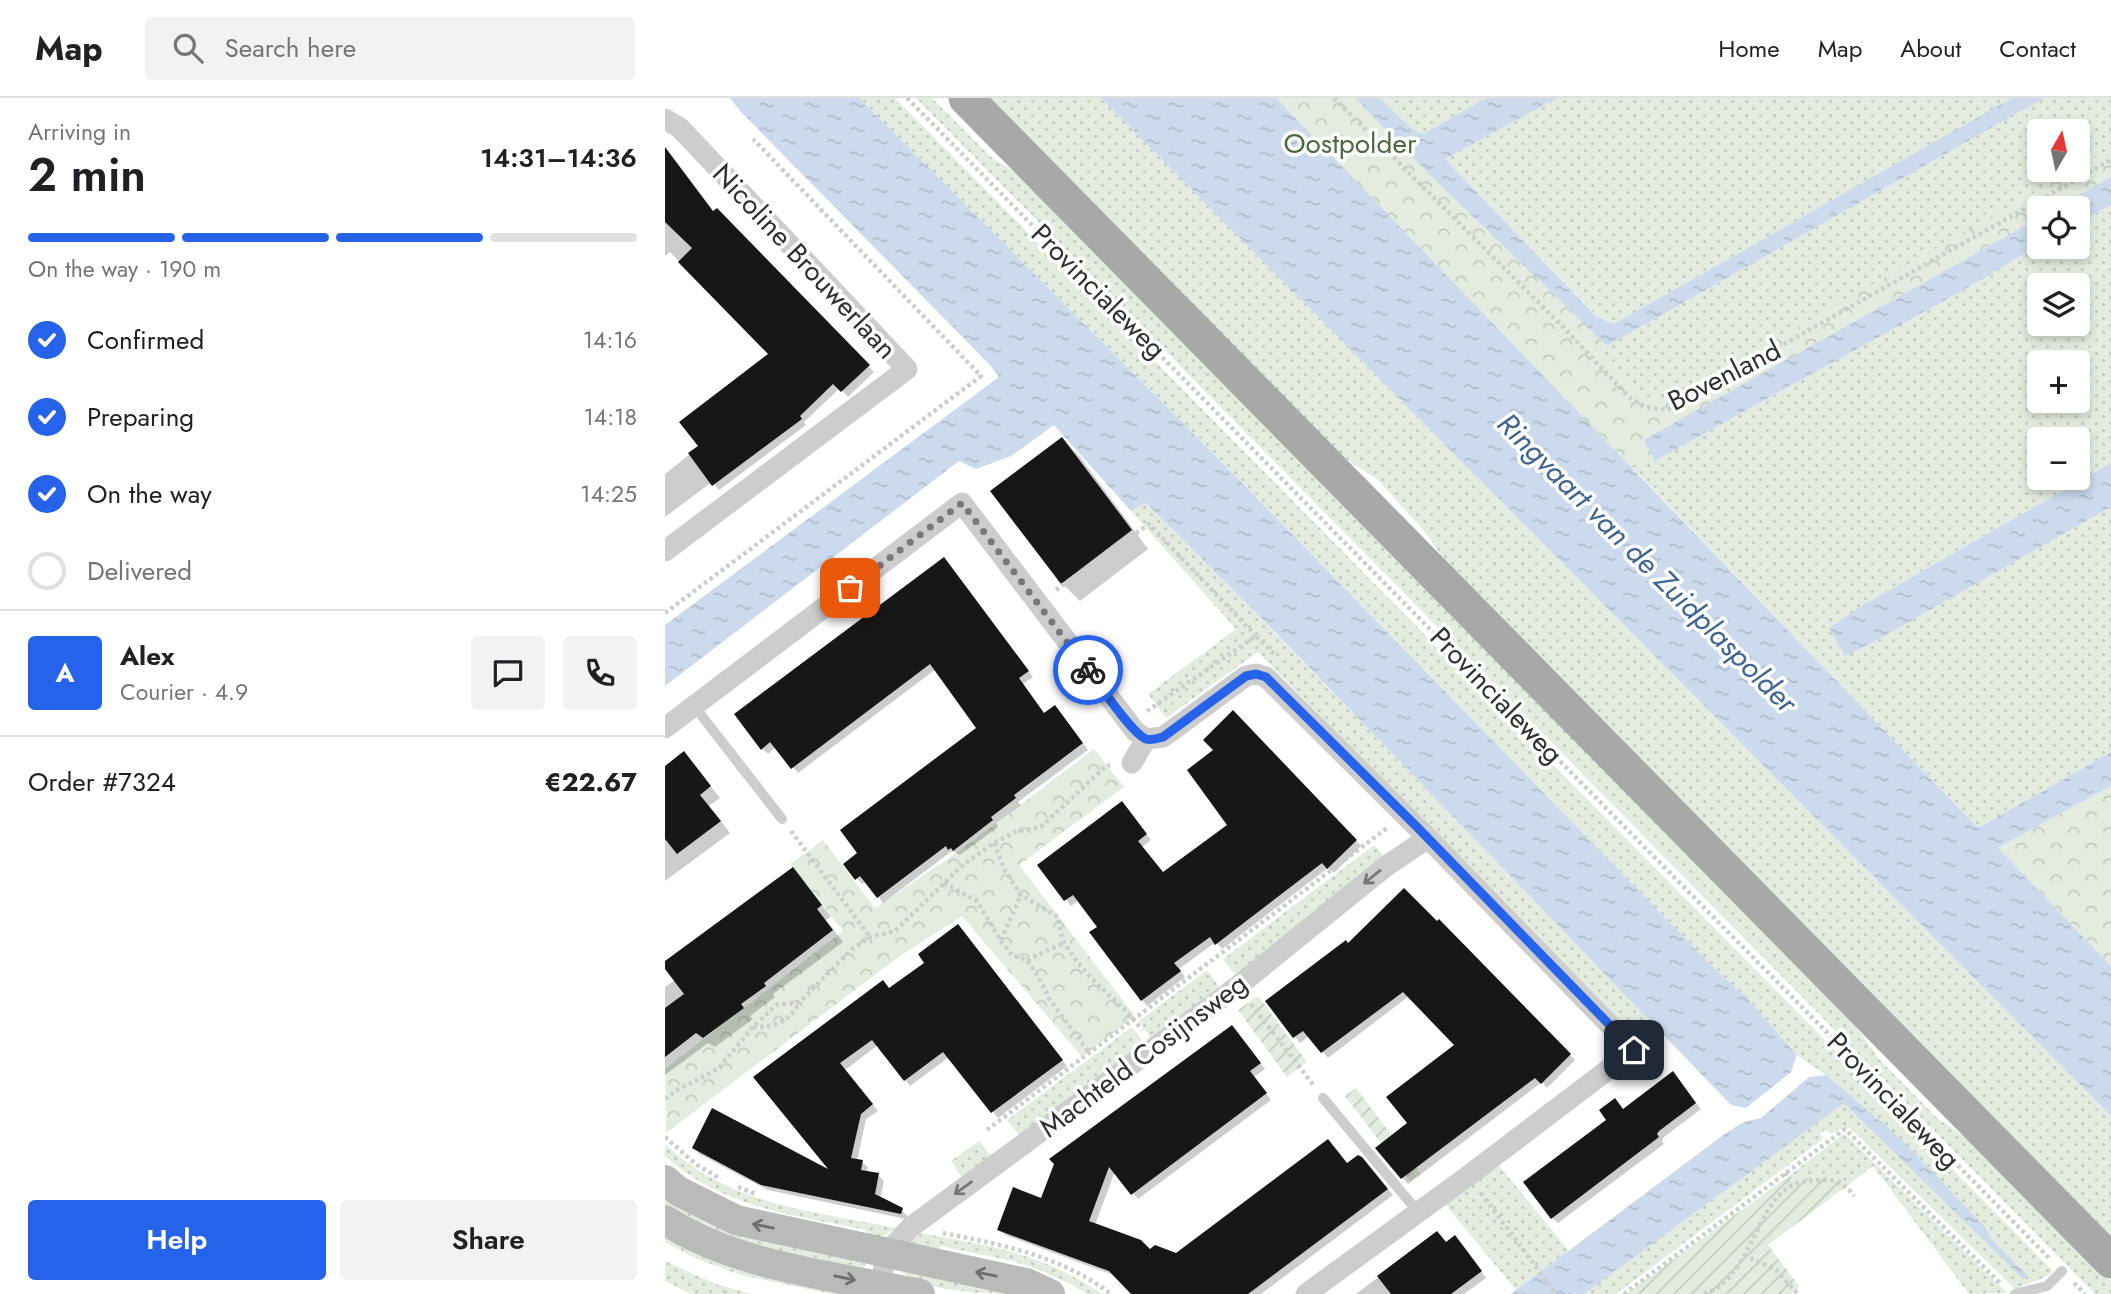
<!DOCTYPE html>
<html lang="en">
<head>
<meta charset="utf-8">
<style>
	body { margin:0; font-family:Jost,sans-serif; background:#f2f2f2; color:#202124; height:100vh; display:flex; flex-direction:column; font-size:26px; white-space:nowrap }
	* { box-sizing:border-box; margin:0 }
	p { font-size:23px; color:#757577 }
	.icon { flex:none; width:38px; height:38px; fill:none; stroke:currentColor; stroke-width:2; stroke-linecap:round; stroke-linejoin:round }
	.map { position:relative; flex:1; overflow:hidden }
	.panel { display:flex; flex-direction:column; background:#fff; width:665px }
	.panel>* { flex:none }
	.needle { width:46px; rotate:9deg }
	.buttons { position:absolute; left:1362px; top:21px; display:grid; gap:14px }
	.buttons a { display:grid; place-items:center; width:63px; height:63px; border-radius:7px; background:#fff; box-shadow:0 4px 10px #0003; font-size:35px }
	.pin { position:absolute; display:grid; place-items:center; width:60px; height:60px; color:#fff; margin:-30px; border-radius:14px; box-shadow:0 4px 10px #0006 }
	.courier { position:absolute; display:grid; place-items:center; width:70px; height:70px; margin:-35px; border:5px solid #2563eb; border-radius:50%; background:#fff; color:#222; box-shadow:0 2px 9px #0007 }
	.overview em { font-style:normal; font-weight:600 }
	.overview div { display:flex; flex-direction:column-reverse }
	.overview { display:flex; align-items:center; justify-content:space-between; height:119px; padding:0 28px }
	h1 { font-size:46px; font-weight:600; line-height:52px }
	.bar { display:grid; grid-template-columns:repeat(4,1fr); gap:10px 7px; align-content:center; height:84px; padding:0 28px }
	.bar i { height:9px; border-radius:5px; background:#e0e0e0 }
	.bar .selected { background:#2563eb }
	.bar p { grid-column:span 4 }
	.line { display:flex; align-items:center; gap:18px; padding:0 28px; border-top:2px solid #e0e0e0 }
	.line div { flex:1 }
	.round { display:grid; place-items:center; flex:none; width:74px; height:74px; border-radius:7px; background:#f2f2f2 }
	ol { padding:0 28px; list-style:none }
	li { display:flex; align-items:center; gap:21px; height:77px }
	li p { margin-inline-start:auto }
	li .icon { padding:7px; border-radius:50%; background:#2563eb; color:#fff; stroke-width:4 }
	li:last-child { color:#757577 }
	li i { width:38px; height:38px; border:4px solid #e0e0e0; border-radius:50% }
	.button { display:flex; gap:14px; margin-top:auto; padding:14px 28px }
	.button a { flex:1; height:80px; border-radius:7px; background:#2563eb; color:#fff; font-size:28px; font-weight:600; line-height:80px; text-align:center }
	.button a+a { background:#f2f2f2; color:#202124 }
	header { display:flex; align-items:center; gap:42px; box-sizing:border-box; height:98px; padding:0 35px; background:#fff; border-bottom:2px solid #e0e0e0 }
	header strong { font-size:33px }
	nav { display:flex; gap:38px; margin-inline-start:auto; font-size:24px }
	.search { width:490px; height:63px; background:#f2f2f2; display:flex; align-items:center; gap:18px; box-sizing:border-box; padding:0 24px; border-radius:7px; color:#757577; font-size:26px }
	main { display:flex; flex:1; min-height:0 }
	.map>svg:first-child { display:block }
	.grass { fill:url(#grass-dots); fill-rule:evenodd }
	.forest { fill:url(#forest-crowns) }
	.garden { fill:url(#garden-furrows) }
	.water { fill:url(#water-ripples) }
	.shadow { fill:#0003 }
	.building { fill:#171717 }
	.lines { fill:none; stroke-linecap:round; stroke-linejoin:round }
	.path { stroke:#cdcdcd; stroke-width:4.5; stroke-dasharray:3.5 3.5; stroke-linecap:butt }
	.lane { stroke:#cdcdcd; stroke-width:10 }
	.street { stroke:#cdcdcd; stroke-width:21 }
	.secondary { stroke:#bababa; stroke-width:30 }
	.primary { stroke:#a8a8a8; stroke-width:35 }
	.oneway { stroke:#777 }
	.oneway2 { stroke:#6e6e6e }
	.done { stroke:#787878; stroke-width:7; stroke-dasharray:0 12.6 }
	.route { stroke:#2563eb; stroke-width:9 }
	.labels { text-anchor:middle; stroke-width:7; stroke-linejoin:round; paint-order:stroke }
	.park-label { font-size:28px; fill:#4b6b3d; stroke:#fff }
	.street-label { font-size:28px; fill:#303030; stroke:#fff }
	.water-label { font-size:30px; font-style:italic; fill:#3e6491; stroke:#fff }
</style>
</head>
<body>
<header>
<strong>Map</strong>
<div class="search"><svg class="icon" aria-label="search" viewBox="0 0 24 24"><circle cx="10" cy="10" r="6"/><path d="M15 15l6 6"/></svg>Search here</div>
<nav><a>Home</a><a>Map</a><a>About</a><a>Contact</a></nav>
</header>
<main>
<section class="panel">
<div class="overview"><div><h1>2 min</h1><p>Arriving in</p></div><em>14:31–14:36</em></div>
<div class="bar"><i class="selected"></i><i class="selected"></i><i class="selected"></i><i></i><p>On the way · 190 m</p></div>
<ol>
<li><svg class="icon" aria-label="check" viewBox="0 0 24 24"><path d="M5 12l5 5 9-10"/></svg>Confirmed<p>14:16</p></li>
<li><svg class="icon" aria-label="check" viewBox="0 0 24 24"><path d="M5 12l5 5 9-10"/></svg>Preparing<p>14:18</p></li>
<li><svg class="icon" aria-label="check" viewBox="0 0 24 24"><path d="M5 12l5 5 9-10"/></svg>On the way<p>14:25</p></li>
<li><i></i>Delivered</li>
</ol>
<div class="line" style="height:126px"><b class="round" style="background:#2563eb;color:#fff">A</b><div><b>Alex</b><p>Courier · 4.9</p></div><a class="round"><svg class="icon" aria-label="chat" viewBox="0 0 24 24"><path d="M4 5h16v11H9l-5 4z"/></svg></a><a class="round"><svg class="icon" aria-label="phone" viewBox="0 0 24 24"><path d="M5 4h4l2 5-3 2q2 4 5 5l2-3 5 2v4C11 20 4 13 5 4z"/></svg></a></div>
<div class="line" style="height:91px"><div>Order #7324</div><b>€22.67</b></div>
<div class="button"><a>Help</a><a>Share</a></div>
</section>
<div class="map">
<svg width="1446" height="1196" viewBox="0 0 1446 1196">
	<defs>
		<pattern id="grass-dots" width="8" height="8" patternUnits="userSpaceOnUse" patternTransform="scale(1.75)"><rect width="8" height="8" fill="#e3ecde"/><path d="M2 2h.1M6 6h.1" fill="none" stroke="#c3cbbf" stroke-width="1.8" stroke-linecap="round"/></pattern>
		<pattern id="forest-crowns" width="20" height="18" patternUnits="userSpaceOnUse" patternTransform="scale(1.75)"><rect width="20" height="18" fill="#e3ecde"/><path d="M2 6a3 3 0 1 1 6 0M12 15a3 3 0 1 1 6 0" fill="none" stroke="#c3cbbf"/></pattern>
		<pattern id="garden-furrows" width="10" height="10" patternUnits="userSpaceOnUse" patternTransform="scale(1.75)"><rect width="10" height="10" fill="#e3ecde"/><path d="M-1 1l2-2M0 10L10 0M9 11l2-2" fill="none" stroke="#c3cbbf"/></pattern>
		<pattern id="water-ripples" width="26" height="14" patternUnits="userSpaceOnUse" patternTransform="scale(1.75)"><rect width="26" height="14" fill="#cbdaec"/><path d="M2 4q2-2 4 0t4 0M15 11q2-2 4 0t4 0" fill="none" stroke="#afbbcb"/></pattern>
	</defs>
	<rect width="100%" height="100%" fill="#fff"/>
	<path class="grass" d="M 194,0 L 230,0 L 1388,1173 C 1373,1187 1365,1180 1352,1193 L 1185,1030 L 1179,1028 L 1167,1036 L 1160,1032 L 1155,1036 L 1158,1041 L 951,1196 L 919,1196 L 1179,1004 L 1358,1180 L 1362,1177 L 1325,1139 L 1321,1130 L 1161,977 L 1132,957 L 1080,898 L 1050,871 L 547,354 Z
		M 251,0 L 267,0 L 325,58 L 361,81 L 1177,909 L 1214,961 L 1271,1019 L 1315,1050 L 1446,1183 L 1446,1196 L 1430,1196 Z
		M 321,0 L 436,0 L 1446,1018 L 1446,1138 L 1116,803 L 791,479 L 761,435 L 713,382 L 666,351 Z
		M 690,0 L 942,248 L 1379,0 L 1446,0 L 1446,79 L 1374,110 L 990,363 L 1313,184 L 1374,147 L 1412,149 L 1412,126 L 1446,107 L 1446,365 L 1198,507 L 1181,557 L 1207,545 L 1446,409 L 1446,654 L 1313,730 L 749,142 ZM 1374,33 L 1412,33 L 1412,72 L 1374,72 ZM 1374,187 L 1412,187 L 1412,226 L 1374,226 ZM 1374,264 L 1412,264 L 1412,303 L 1374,303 ZM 1374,341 L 1412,341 L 1412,380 L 1374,380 Z
		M 715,0 L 821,0 L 758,36 L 746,30 Z
		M 892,0 L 1348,0 L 949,226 L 933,219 L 780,61 Z
		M 481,405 L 591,515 L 993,931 L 975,945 L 593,554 L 501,620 L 483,596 L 571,531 L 466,413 Z
		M 709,747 L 723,762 L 570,877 L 558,861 Z
		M 542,872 L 554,889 L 486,940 L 474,923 Z
		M 467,929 L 479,945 L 355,1038 L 342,1022 Z
		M 1177,1037 L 1181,1037 L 1342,1195 L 1304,1196 L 1208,1068 L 1186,1085 C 1164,1077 1151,1076 1129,1083 L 1125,1077 Z
		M 314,1043 L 327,1059 L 297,1080 L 286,1063 Z
		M 0,1046 C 66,1108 147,1113 231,1130 L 216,1140 L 199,1143 L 201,1132 C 128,1117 58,1110 0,1058 Z
		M 832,1065 L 904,1153 L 851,1192 L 779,1105 Z
		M 0,1091 L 198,1163 L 201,1168 L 196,1171 L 88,1153 L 0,1113 Z
		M 0,1131 L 205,1196 L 166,1196 L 76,1177 L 30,1160 L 0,1144 Z
		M 251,1134 C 292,1142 335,1148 374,1163 C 397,1171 417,1183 438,1196 L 422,1196 L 406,1186 L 372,1171 L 347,1163 L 276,1148 L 273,1159 L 247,1146 Z
		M 0,1163 L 51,1186 L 87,1196 L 26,1196 L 0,1183 Z
		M 233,1169 L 364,1196 C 331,1196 250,1196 233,1169 Z"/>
	<path class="forest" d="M 577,0 L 702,0 L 940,238 L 939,257 L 972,294 L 994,304 L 1030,287 L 1446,51 L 1446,99 L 1412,110 L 1374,110 L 1374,140 L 956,376 Z
		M 429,651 L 459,689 L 354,767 L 470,918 L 417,959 L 297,818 L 235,858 L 1,1035 L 0,971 L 178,833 L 125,766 L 158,742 L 210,810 L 297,751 Z
		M 1446,688 L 1446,868 L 1333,750 Z"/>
	<path class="garden" d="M 593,898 L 642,964 L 622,979 L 573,912 Z
		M 691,990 L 756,1076 L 745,1083 L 680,998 Z
		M 1125,1077 L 1129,1083 C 1151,1076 1164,1077 1186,1085 L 1103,1147 L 1134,1188 L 1126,1196 L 961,1196 Z"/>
	<path class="water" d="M 65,0 L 194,0 L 547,354 L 1050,871 L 1080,898 L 1132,957 L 1126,974 L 1081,1010 L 1066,1007 L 609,533 L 481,405 L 466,413 L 389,327 L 346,358 L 311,371 L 294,363 L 0,588 L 0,527 L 334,279 L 324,266 L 76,14 Z
		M 436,0 L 611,0 L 1313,730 L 1446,654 L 1446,688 L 1333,750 L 1446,868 L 1446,1018 Z
		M 690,0 L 715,0 L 746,30 L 758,36 L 821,0 L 892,0 L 780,61 L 932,219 L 949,226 L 1347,0 L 1379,0 L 942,248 L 768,80 Z
		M 1446,79 L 1446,107 L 1412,126 L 1412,110 L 1392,110 Z
		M 1374,120 L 1374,147 L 1313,184 L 990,363 L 979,342 Z
		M 1446,365 L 1446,409 L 1207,545 L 1180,558 L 1164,530 L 1198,507 Z
		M 1161,977 L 1235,1040 L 1321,1130 L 1325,1139 L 1362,1177 L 1358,1181 L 1179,1005 L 919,1196 L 846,1196 L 1061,1035 L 1079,1024 L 1096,1020 L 1144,979 Z"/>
	<path class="shadow" d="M 0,61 L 49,115 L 52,112 L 209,274 L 183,299 L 175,290 L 139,324 L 141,327 L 54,392 L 47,384 L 0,419 L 0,376 L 35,348 L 105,257 L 5,154 L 0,158 Z
		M 397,341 L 415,359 L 483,451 L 415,503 L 397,485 Z
		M 284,467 L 368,579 L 358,586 L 380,617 L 395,615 L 423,652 L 353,704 L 356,707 L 331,725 L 333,729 L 295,757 L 287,753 L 218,805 L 201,783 L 197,786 L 192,781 L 181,766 L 195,755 L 314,630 L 271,571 L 133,675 L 111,649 L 103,656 L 97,650 Z
		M 568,615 L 696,748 L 669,775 L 663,770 L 557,851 L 551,844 L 514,871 L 520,879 L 482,908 L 427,835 L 434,829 L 414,802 L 406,808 L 374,767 L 457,705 L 486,742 L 477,749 L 499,776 L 565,727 L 551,653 Z
		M 19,655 L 55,700 L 44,708 L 65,735 L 0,783 L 0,670 Z
		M 128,771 L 166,819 L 161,822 L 178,844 L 108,896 L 110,899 L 85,918 L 88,921 L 50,949 L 43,945 L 0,977 L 0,889 L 10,882 L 0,865 Z
		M 774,824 L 910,962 L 882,990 L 877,984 L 743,1086 L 712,1050 L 745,1026 L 792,948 L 744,898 L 663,960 L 644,938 L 635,945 L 602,903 L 684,847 Z
		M 299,834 L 402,968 L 333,1020 L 284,959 L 245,988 L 213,947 L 180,972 L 213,1013 L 201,1021 L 192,1063 L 197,1064 L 203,1069 L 202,1074 L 213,1077 L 219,1083 L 215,1101 L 237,1112 L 242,1118 L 241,1121 L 103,1092 L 34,1056 L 29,1050 L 169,1076 L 90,979 L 225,892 Z
		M 573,935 L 600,971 L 589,979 L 606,1002 L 473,1101 L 450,1073 L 430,1127 L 485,1154 L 512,1157 L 682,1067 L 702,1067 L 728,1097 L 596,1196 L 468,1196 L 451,1178 L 340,1137 L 334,1131 L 377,1102 Z
		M 1014,982 L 1036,1011 L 999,1039 L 997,1043 L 999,1046 L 893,1125 L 887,1120 L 943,1022 L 950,1002 L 959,1012 Z
		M 772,1135 L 781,1146 L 796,1145 L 821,1180 L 799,1196 L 691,1196 Z"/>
	<path class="building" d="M 0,49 L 48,113 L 52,110 L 205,267 L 176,294 L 168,286 L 135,318 L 137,321 L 47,388 L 23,355 L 33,348 L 14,324 L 103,256 L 13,164 L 27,150 L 0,124 Z
		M 397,339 L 467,432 L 396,486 L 325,393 Z
		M 279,459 L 364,573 L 354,580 L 379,615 L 390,607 L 418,645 L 349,697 L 351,700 L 326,719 L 328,722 L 288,753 L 286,750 L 283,752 L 281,748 L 212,800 L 195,778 L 190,782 L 178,766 L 192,755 L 175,732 L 311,630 L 265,566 L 126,671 L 105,644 L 96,652 L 69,616 Z
		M 568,612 L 692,742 L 662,771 L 657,765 L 550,847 L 545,839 L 509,865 L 516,873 L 476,903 L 424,834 L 432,829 L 408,797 L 399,803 L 372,767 L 457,703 L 482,736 L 473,743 L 498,774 L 562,727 L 522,672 L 548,652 L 538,642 Z
		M 19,653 L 46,688 L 35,697 L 56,723 L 12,756 L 0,741 L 0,668 Z
		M 128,769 L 157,807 L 152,811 L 168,832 L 99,885 L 101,888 L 76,906 L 79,910 L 38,940 L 31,935 L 0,959 L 0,910 L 19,896 L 0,871 L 0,863 Z
		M 739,790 L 772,823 L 774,821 L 906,956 L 876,986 L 870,980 L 736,1081 L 710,1050 L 742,1025 L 721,999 L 789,947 L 738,894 L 656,955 L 638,933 L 628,940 L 600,903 L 681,842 L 683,845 Z
		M 293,826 L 398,962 L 326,1015 L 278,954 L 239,983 L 207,942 L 175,965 L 208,1006 L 196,1016 L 186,1060 L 198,1062 L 196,1072 L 214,1075 L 210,1096 L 238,1110 L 236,1116 L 96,1087 L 27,1050 L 47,1010 L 163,1071 L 88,979 L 218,882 L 224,890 L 259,865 L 253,856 Z
		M 567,927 L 596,965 L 585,973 L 602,995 L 466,1097 L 444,1069 L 424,1123 L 476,1142 L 485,1151 L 490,1147 L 511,1155 L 663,1041 L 682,1065 L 693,1057 L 697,1059 L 723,1091 L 583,1196 L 466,1196 L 444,1173 L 332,1132 L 348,1089 L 376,1100 L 389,1066 L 384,1061 Z
		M 1008,973 L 1031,1005 L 994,1033 L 992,1036 L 994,1039 L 886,1121 L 858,1084 L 941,1022 L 934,1012 L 950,1000 L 958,1011 Z
		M 772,1133 L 781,1144 L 790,1137 L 817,1173 L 786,1196 L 726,1196 L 712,1178 Z"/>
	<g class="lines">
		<path class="path" d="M 242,0 L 1386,1162
			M 669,0 L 898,229 L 965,300 L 981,309 L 1002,312 L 1446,62
			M 391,492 L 484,426 L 591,538
			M 0,515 L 316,278 L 88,41
			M 482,613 L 591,538 L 610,557
			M 126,733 L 205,839
			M 329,745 L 340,773 L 356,797 L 393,819 C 395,828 396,839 400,846 C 419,880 454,901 477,932
			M 279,785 L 312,803 L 336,843 L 347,857 L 362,862 L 374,880 L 385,902 L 425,956
			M 336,842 L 356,797
			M 362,862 L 399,845
			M 586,906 L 649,988
			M 88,929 C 110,929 123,925 134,905
			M 0,1001 L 12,992 L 53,971 L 88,929 L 111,907 L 135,904 L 186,852 L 205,839 L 230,833 L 299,766 L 329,745 L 350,734 L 376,729 L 441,668 L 445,667
			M 322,1032 L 722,730
			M 0,1039 L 32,1067 L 56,1081
			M 1120,1075 L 1125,1089
			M 73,1089 L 91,1096
			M 816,1095 L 891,1196
			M 278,1135 C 338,1147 396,1158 446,1196
			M 1079,1157 L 1111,1172 L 1133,1196
			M 1409,1185 L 1420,1196
			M 959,1196 L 1180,1031 L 1336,1186
			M 1039,1196 C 1086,1181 1090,1107 1126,1088 C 1136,1083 1147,1082 1158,1082 C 1171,1081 1182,1088 1189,1098"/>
		<path class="lane" d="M 29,608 L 117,721
			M 658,1000 L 753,1114
			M 1350,1196 L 1382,1188 L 1397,1173"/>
		<path class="street" d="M 0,21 L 15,30 L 242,271 L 0,453
			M 0,630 L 297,405 L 470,633 L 481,641 L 498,639 L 581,578 L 591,576 L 601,579 L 763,740 L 969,952 L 803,1078 L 641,1196
			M 467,665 L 481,641
			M 215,1187 L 222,1154 L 246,1129 L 573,888 L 720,769 L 763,740"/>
		<path class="secondary" d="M 0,1082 L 13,1093 L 71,1122 L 361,1185 L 385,1196
			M 0,1122 C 72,1169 171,1178 255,1196"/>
		<path class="primary" d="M 301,0 L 1446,1163"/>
	</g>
	<defs><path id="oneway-shaft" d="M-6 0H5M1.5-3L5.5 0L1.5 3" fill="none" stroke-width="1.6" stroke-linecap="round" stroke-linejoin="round" transform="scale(1.75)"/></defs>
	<g class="oneway">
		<use href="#oneway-shaft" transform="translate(707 779) rotate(141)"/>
		<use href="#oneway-shaft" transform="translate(298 1090) rotate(144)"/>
	</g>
	<g class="oneway2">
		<use href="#oneway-shaft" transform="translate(98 1128) rotate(-168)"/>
		<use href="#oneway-shaft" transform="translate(321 1176) rotate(-168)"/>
		<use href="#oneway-shaft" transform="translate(180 1180) rotate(12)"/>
	</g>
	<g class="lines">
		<path class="done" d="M 185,490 L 297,405 L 423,572"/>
		<path class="route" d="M 423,572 C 434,586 467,636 481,641 C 487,643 493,640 498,639 L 581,578 L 591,576 L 601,579 L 752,729 L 969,952"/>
	</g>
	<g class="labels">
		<g class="park-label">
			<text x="685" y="55">Oostpolder</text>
		</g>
		<g class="street-label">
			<text transform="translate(140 163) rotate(47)" y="10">Nicoline Brouwerlaan</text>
			<text transform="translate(434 193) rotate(45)" y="10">Provincialeweg</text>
			<text transform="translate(1059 277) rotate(-27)" y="10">Bovenland</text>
			<text transform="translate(832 597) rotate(46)" y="10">Provincialeweg</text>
			<text transform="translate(478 957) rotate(-37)" y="10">Machteld Cosijnsweg</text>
			<text transform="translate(1229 1002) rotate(46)" y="10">Provincialeweg</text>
		</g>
		<g class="water-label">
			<text transform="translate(982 465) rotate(45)" y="10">Ringvaart van de Zuidplaspolder</text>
		</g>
	</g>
</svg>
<div class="buttons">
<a><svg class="needle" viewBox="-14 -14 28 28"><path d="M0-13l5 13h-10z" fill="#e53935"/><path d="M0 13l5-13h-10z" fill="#757577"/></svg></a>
<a><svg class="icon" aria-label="locate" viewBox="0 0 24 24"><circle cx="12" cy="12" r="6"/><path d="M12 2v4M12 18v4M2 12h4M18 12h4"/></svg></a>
<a><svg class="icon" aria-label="layers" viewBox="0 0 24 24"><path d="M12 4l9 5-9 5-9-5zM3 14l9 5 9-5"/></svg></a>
<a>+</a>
<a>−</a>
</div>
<div class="pin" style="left:185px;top:490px;background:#ea580c"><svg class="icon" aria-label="bag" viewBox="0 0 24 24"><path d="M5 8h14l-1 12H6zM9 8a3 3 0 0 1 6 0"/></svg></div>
<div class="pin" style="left:969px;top:952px;background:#1f2937"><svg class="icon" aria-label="home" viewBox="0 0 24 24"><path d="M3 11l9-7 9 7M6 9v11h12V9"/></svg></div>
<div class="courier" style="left:423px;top:572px"><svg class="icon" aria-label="bike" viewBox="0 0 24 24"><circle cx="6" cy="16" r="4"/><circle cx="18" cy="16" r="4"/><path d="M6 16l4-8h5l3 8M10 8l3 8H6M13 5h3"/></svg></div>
</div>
</main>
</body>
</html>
